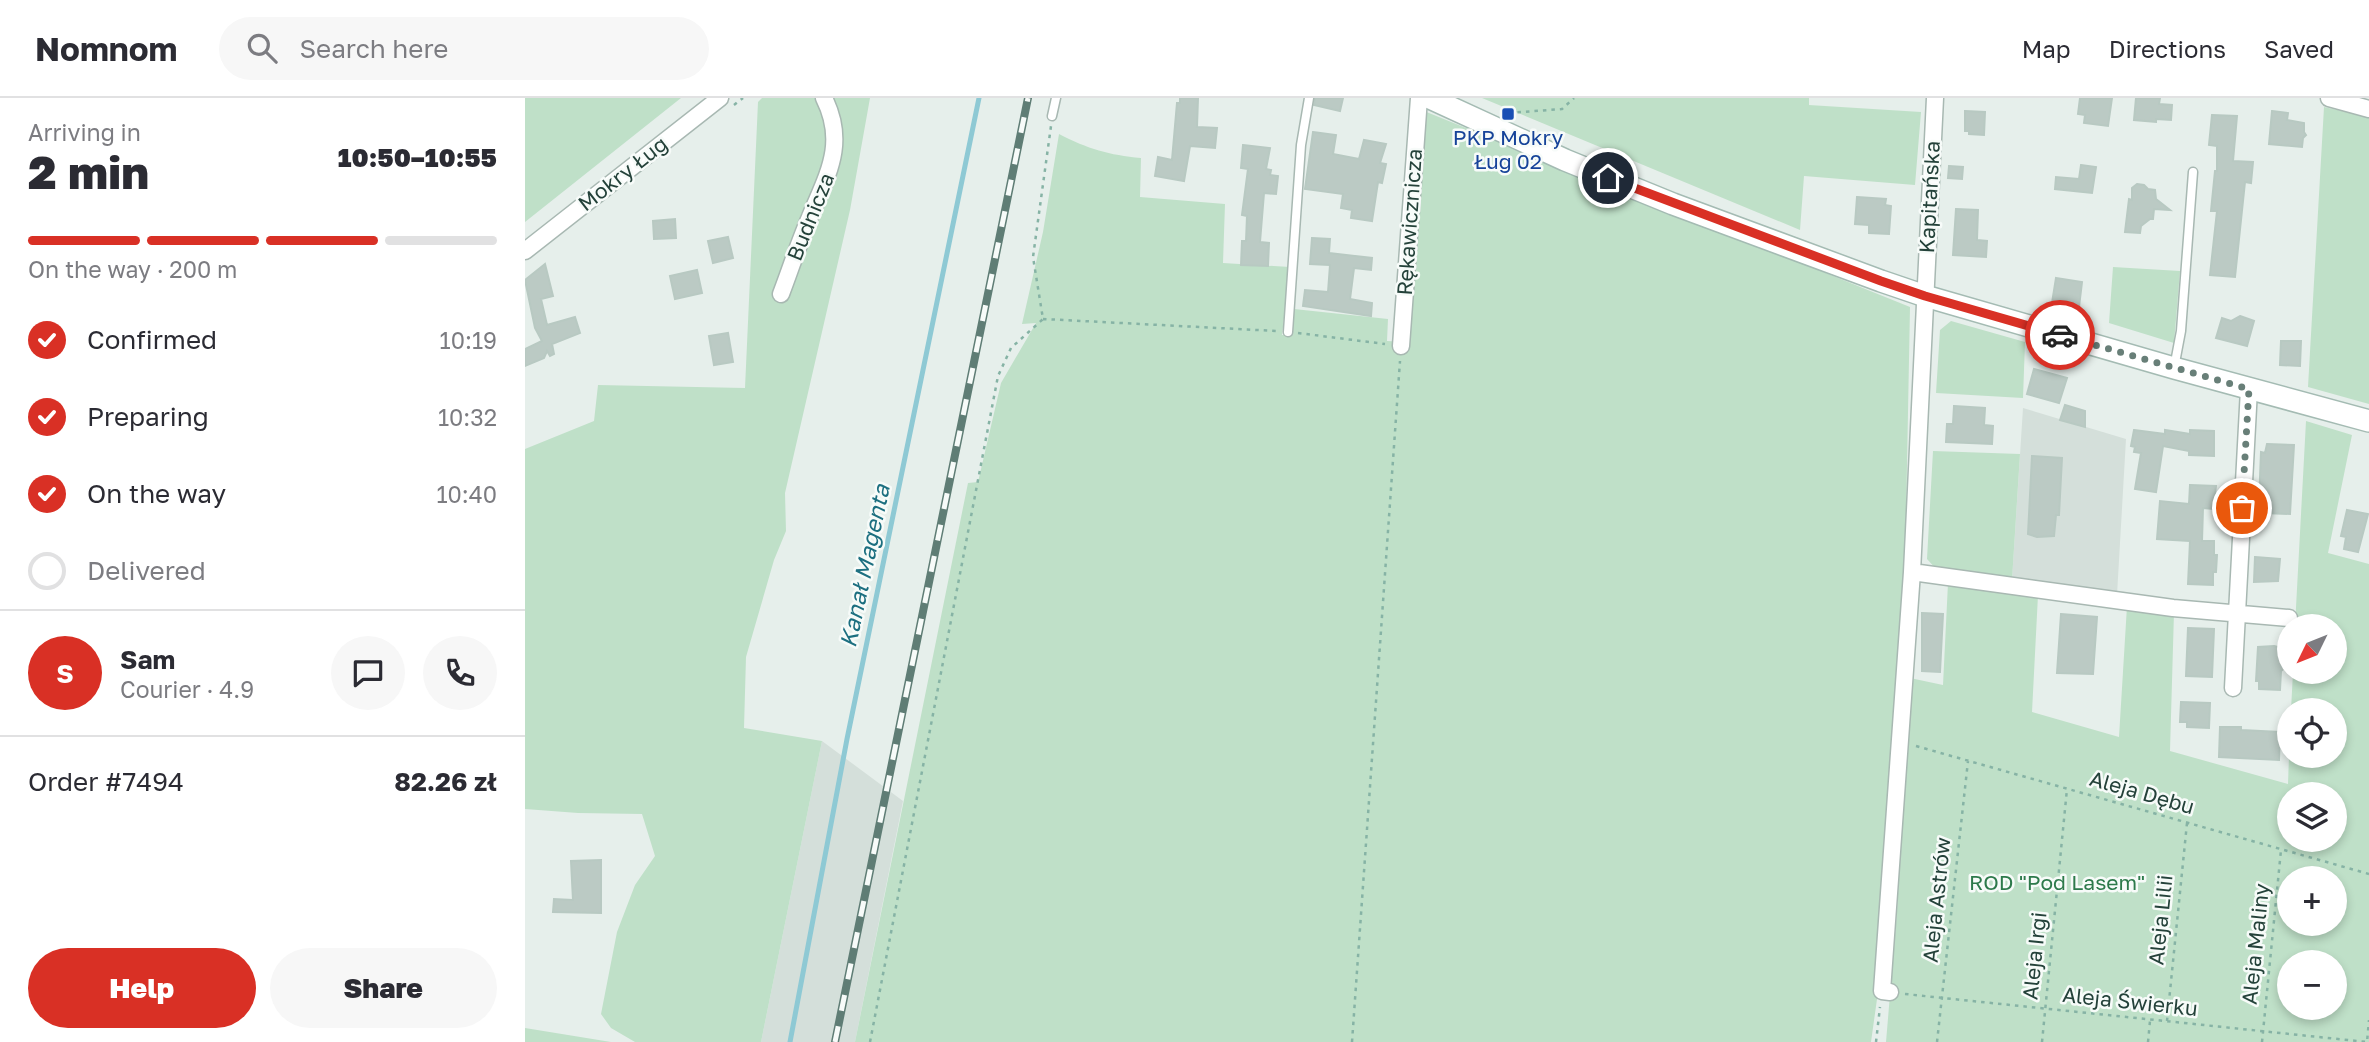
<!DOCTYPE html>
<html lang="en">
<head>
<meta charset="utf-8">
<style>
	body { margin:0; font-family:"Golos Text",sans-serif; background:#f7f7f7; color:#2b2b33; height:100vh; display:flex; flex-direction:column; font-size:26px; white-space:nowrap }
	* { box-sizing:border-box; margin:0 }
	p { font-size:23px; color:#7c7c81 }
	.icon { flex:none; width:38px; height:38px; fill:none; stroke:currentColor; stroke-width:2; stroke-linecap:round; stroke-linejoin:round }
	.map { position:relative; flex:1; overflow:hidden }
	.drawer { display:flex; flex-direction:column; background:#fff; width:525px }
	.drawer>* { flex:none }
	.needle { width:46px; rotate:227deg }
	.buttons { position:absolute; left:1752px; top:516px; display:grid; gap:14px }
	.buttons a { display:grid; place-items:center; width:70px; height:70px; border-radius:50%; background:#fff; box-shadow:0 4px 10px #0003; font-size:35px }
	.pin { position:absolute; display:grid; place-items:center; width:60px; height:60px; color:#fff; margin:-30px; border:4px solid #fff; border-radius:50%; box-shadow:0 2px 7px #0007 }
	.courier { position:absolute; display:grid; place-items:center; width:70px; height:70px; margin:-35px; border:5px solid #d93025; border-radius:50%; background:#fff; color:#222; box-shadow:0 2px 9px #0007 }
	.headline em { font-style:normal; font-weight:800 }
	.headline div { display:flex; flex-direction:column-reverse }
	.headline { display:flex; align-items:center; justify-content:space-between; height:119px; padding:0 28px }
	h1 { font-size:46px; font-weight:800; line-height:52px }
	.bar { display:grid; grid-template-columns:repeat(4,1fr); gap:10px 7px; align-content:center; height:84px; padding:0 28px }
	.bar i { height:9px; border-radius:5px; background:#e1e1e2 }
	.bar .on { background:#d93025 }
	.bar p { grid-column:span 4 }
	.line { display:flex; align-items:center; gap:18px; padding:0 28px; border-top:2px solid #e1e1e2 }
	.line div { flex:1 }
	.round { display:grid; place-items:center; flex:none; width:74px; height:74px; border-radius:37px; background:#f7f7f7 }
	ol { padding:0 28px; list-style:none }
	li { display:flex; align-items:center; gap:21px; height:77px }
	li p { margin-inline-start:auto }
	li .icon { padding:7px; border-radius:50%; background:#d93025; color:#fff; stroke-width:4 }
	li:last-child { color:#7c7c81 }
	li i { width:38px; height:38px; border:4px solid #e1e1e2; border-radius:50% }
	.action { display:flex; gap:14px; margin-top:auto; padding:14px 28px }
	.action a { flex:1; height:80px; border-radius:42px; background:#d93025; color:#fff; font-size:28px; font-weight:800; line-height:80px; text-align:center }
	.action a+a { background:#f7f7f7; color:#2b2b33 }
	header { display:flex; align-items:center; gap:42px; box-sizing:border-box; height:98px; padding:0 35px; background:#fff; border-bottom:2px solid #e1e1e2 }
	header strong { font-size:33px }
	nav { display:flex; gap:38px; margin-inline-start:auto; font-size:24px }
	.search { width:490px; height:63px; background:#f7f7f7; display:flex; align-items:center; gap:18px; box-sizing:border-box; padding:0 24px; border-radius:38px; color:#7c7c81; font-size:26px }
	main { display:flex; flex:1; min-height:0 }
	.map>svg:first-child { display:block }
	.built { fill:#d4dfda }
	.green { fill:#bfe0c8; fill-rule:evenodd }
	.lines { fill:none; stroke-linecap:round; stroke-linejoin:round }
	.stream { stroke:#8ec9d4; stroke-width:5 }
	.building { fill:#bbcac4; stroke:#b8c9c2; stroke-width:2 }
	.lane-casing { stroke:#a8b8b2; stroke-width:11 }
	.street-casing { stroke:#a8b8b2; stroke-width:19 }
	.secondary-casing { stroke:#a4bbb3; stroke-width:24 }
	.path { stroke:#86b3a5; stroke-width:2.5; stroke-dasharray:3.5 5; stroke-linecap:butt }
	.lane { stroke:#fff; stroke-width:8 }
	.street { stroke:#fff; stroke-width:16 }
	.secondary { stroke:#fff; stroke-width:21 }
	.rail-casing { stroke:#5f7d75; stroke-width:8 }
	.rail { stroke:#f7fbf9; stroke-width:5; stroke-dasharray:16; stroke-linecap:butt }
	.done { stroke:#687f78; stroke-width:7; stroke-dasharray:0 12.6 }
	.route { stroke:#d93025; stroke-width:9 }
	.transit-dot { fill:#1a4fb4; stroke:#f7fbf9; stroke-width:2.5 }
	.labels { text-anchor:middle; stroke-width:5; stroke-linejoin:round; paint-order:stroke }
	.transit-label { font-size:21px; fill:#164399; stroke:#f7fbf9 }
	.street-label { font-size:21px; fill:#24423a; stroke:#f7fbf9 }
	.park-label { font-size:21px; fill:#2d7a4b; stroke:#f7fbf9 }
	.water-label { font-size:23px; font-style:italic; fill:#1c6f80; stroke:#f7fbf9 }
</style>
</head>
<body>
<header>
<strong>Nomnom</strong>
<div class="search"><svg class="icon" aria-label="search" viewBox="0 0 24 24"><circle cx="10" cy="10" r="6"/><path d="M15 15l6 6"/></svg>Search here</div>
<nav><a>Map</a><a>Directions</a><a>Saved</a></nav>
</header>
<main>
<section class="drawer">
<div class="headline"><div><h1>2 min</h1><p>Arriving in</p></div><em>10:50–10:55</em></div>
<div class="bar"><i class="on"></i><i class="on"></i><i class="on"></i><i></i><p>On the way · 200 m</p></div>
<ol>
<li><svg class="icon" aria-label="check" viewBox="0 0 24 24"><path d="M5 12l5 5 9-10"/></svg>Confirmed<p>10:19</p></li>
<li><svg class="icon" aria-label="check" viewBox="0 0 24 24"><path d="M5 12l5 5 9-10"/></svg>Preparing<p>10:32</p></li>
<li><svg class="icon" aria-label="check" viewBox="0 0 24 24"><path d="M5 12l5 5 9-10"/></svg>On the way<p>10:40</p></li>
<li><i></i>Delivered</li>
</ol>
<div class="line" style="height:126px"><b class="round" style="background:#d93025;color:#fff">S</b><div><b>Sam</b><p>Courier · 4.9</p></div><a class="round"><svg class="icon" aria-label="chat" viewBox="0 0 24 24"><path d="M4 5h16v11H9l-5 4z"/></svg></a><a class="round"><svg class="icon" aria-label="phone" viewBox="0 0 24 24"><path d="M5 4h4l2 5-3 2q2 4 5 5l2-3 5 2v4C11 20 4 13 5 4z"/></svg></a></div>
<div class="line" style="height:91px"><div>Order #7494</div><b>82.26 zł</b></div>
<div class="action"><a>Help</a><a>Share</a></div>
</section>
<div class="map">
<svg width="1844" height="944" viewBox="0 0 1844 944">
	<rect width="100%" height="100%" fill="#e6efeb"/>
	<path class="built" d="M 1498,310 L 1601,341 L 1592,497 L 1487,482 Z
		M 297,643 L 378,703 L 330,944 L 236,944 Z"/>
	<path class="green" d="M 0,0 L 156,0 L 0,124 Z
		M 237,0 L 345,0 L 325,112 L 260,395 L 261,433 L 249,462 L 221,559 L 219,630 L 297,643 L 236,944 L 110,944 L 86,930 L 76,916 L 92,834 L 110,787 L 130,758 L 117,716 L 53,715 L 0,711 L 0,351 L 69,323 L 73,287 L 220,290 L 233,4 Z
		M 957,0 L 1284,0 L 1284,7 L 1396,14 L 1390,87 L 1279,78 L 1275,132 Z
		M 1799,9 L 1844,19 L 1844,306 L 1783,289 Z
		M 899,13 L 1385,209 L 1380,472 L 1353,894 L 1346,944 L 330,944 L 443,385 L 453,384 L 476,285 L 511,225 L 497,226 L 518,134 L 534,36 C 563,51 584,57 616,60 L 615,99 L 700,106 L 698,165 L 765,169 L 757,237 L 768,237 L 769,211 L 863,221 L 862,243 L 882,244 Z
		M 1588,169 L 1655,173 L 1649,245 L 1584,225 Z
		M 1426,223 L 1500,244 L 1498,300 L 1411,295 L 1415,232 Z
		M 1781,323 L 1827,337 L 1803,455 L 1844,466 L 1844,944 L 1361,944 L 1372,814 L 1385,580 L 1418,587 L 1423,485 L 1513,497 L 1507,614 L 1594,639 L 1602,508 L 1649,514 L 1645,653 L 1763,686 L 1764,658 L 1810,658 L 1810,612 L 1766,612 L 1768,574 L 1810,574 L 1810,528 L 1770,528 ZM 1764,696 L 1810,696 L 1810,742 L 1764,742 ZM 1764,780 L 1810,780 L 1810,826 L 1764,826 ZM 1764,864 L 1810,864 L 1810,910 L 1764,910 Z
		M 1408,353 L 1495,356 L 1487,482 L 1412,472 L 1402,461 Z
		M 0,930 L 86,944 L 0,944 Z"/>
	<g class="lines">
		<path class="stream" d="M 265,944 L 322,641 L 454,0"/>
	</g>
	<path class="building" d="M 655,0 L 673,0 L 672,29 L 692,30 L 690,50 L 665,48 L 659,83 L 630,78 L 633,59 L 647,62 L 652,5 L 655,5 Z
		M 790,0 L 818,0 L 815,13 L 789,7 Z
		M 1555,0 L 1587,0 L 1583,28 L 1559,25 L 1560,17 L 1553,16 Z
		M 1611,0 L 1635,0 L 1634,6 L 1647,7 L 1646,22 L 1631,21 L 1631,24 L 1609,22 Z
		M 1440,13 L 1460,14 L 1459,37 L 1444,36 L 1444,33 L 1440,33 Z
		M 1747,13 L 1763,15 L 1762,22 L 1779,25 L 1779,34 L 1781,37 L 1778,40 L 1777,49 L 1744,46 Z
		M 1687,17 L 1712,18 L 1708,63 L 1728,64 L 1726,85 L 1720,84 L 1710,179 L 1685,177 L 1692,113 L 1686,113 L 1690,73 L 1692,73 L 1692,48 L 1684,47 Z
		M 788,34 L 811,37 L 808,56 L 834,61 L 839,42 L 861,46 L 855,65 L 861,66 L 857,85 L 853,84 L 847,123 L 826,120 L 827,112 L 816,110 L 818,96 L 780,91 Z
		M 718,47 L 745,50 L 741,71 L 746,72 L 745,77 L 753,78 L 751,96 L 739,95 L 735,144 L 744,145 L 743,168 L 716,167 L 717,143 L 721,143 L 722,118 L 717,117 L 723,71 L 716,70 Z
		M 1556,67 L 1571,69 L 1567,95 L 1530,91 L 1531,79 L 1554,81 Z
		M 1424,68 L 1438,69 L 1437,81 L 1423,80 Z
		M 1612,86 L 1619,87 L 1623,91 L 1630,92 L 1631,101 L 1645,112 L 1629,111 L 1628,121 L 1625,121 L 1616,128 L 1615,135 L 1600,134 L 1604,101 L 1607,102 L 1607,90 Z
		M 1332,99 L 1361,101 L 1360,107 L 1366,108 L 1364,136 L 1344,135 L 1344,127 L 1330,126 Z
		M 1431,111 L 1453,112 L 1452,142 L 1462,143 L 1461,159 L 1428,157 Z
		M 150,121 L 151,140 L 129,141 L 128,123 Z
		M 203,139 L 208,160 L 188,165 L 183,143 Z
		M 787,140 L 805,141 L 804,155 L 847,160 L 846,172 L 829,170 L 825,201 L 847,205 L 846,218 L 778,208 L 780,192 L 803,194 L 805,167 L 785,166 Z
		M 20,166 L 28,198 L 16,201 L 22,227 L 50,219 L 55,235 L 27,246 L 29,256 L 25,258 L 22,253 L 19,260 L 0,268 L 0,251 L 17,243 L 10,230 L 0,182 Z
		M 172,172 L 177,195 L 150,201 L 145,178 Z
		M 1531,180 L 1557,184 L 1554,209 L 1527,205 Z
		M 1715,218 L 1729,223 L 1722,248 L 1691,240 L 1697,220 L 1706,223 Z
		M 203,235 L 208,264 L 189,267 L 184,238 Z
		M 1756,243 L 1776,243 L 1775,268 L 1755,267 Z
		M 1509,271 L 1542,280 L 1534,305 L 1502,296 Z
		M 1540,307 L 1560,313 L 1560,329 L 1535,322 Z
		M 1429,308 L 1460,310 L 1459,327 L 1468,328 L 1467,346 L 1421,344 L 1422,326 L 1428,326 Z
		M 1609,332 L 1640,336 L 1640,332 L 1665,336 L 1665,332 L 1689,333 L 1689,358 L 1664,357 L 1664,353 L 1638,348 L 1631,394 L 1610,391 L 1616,355 L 1609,354 L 1610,349 L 1606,348 Z
		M 1742,346 L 1769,347 L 1765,416 L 1739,415 L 1738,406 L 1734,405 L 1736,354 L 1740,355 Z
		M 1507,358 L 1537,360 L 1534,417 L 1531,417 L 1529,438 L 1512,439 L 1503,436 Z
		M 1665,387 L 1691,388 L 1688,411 L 1678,410 L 1677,443 L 1689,443 L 1689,457 L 1692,457 L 1691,474 L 1688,474 L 1688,487 L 1663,486 L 1665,443 L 1632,441 L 1635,403 L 1664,406 Z
		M 1822,412 L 1843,416 L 1833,454 L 1819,451 L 1821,439 L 1816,438 Z
		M 1730,459 L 1755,461 L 1753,483 L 1729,484 Z
		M 1397,515 L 1418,516 L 1415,574 L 1397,573 Z
		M 1536,516 L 1572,519 L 1568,576 L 1532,575 Z
		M 1663,530 L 1689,531 L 1687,579 L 1661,578 Z
		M 1749,548 L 1757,550 L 1756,564 L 1761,569 L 1756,573 L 1755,592 L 1734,591 L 1734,583 L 1731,583 L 1733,549 Z
		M 1656,604 L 1685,605 L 1684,630 L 1662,629 L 1662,624 L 1655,624 Z
		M 1695,629 L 1716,629 L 1716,632 L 1755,634 L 1754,662 L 1694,659 Z
		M 76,762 L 76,815 L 28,814 L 29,801 L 48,802 L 46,763 Z"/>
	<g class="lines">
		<defs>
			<path id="lane" d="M 527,18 L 531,0
				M 763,234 L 776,47 L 784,0
				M 1649,270 L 1656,233 L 1668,74"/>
			<path id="street" d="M 1804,0 L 1844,11
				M 0,153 L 195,0
				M 256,196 C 266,170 274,144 285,119 C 302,77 322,46 299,0
				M 876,248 L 894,0
				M 1387,474 L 1648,510 L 1764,520
				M 1708,590 L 1724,291
				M 1365,894 L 1357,893 L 1387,474 L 1410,0"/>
			<path id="secondary" d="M 905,0 L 1040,62 L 1148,106 L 1356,183 L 1400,198 L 1649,270 L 1844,323"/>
		</defs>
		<use href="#lane" class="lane-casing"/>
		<use href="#street" class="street-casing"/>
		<use href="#secondary" class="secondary-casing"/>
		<path class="path" d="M 209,7 L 218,0
			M 984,15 L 1037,11 L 1049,0
			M 518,221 L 752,233
			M 773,235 L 860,246
			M 1391,648 L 1844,776
			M 1380,896 L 1842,944 L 1844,922
			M 1642,923 L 1662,725
			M 345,944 L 473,278 L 486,250 L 518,221 L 508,159 L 526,28
			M 827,944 L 875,263
			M 1351,944 L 1355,909
			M 1412,944 L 1443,663
			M 1517,944 L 1542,691
			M 1623,944 L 1625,923
			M 1737,944 L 1756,752"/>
		<use href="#lane" class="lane"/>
		<use href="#street" class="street"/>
		<use href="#secondary" class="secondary"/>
		<defs>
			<path id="rail" d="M 310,944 L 503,0"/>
		</defs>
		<use href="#rail" class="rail-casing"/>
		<use href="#rail" class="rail"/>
	</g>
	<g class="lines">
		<path class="done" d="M 1535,237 L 1724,291 L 1717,410"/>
		<path class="route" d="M 1083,80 L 1356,183 L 1400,198 L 1535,237"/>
	</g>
	<rect class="transit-dot" x="976" y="9" width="14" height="14" rx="3.5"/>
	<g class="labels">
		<g class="transit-label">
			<text x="983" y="47">PKP Mokry<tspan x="983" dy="24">Ług 02</tspan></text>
		</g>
		<g class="street-label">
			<text transform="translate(98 76) rotate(-38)" y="7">Mokry Ług</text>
			<text transform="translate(1405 99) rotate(-87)" y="7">Kapitańska</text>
			<text transform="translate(286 119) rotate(-68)" y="7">Budnicza</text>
			<text transform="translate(885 124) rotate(-86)" y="7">Rękawicznicza</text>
			<text transform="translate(1617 695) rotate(16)" y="7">Aleja Dębu</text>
			<text transform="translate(1412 802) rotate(-84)" y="7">Aleja Astrów</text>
			<text transform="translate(1636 822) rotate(-84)" y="7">Aleja Lilii</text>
			<text transform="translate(1731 846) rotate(-84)" y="7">Aleja Maliny</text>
			<text transform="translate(1510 858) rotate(-84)" y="7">Aleja Irgi</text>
			<text transform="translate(1605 904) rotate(6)" y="7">Aleja Świerku</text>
		</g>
		<g class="park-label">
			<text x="1532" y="792">ROD "Pod Lasem"</text>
		</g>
		<g class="water-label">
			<text transform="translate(340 468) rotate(-78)" y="8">Kanał Magenta</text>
		</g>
	</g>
</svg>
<div class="buttons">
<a><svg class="needle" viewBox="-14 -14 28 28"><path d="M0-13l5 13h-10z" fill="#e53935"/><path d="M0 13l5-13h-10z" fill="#7c7c81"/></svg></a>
<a><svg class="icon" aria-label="locate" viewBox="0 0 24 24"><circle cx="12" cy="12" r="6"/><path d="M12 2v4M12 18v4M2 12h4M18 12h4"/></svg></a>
<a><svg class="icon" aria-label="layers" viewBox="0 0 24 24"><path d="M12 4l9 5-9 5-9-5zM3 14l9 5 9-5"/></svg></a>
<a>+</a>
<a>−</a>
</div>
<div class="pin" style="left:1717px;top:410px;background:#ea580c"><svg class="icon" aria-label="bag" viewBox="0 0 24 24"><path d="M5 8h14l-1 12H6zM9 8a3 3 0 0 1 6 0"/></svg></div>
<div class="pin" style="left:1083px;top:80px;background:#1f2937"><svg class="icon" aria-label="home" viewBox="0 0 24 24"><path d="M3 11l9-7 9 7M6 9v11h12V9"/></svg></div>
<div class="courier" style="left:1535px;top:237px"><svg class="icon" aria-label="car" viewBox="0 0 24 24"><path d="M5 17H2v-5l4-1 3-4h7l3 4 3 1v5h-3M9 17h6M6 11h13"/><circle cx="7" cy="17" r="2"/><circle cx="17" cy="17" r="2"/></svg></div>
</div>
</main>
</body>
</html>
